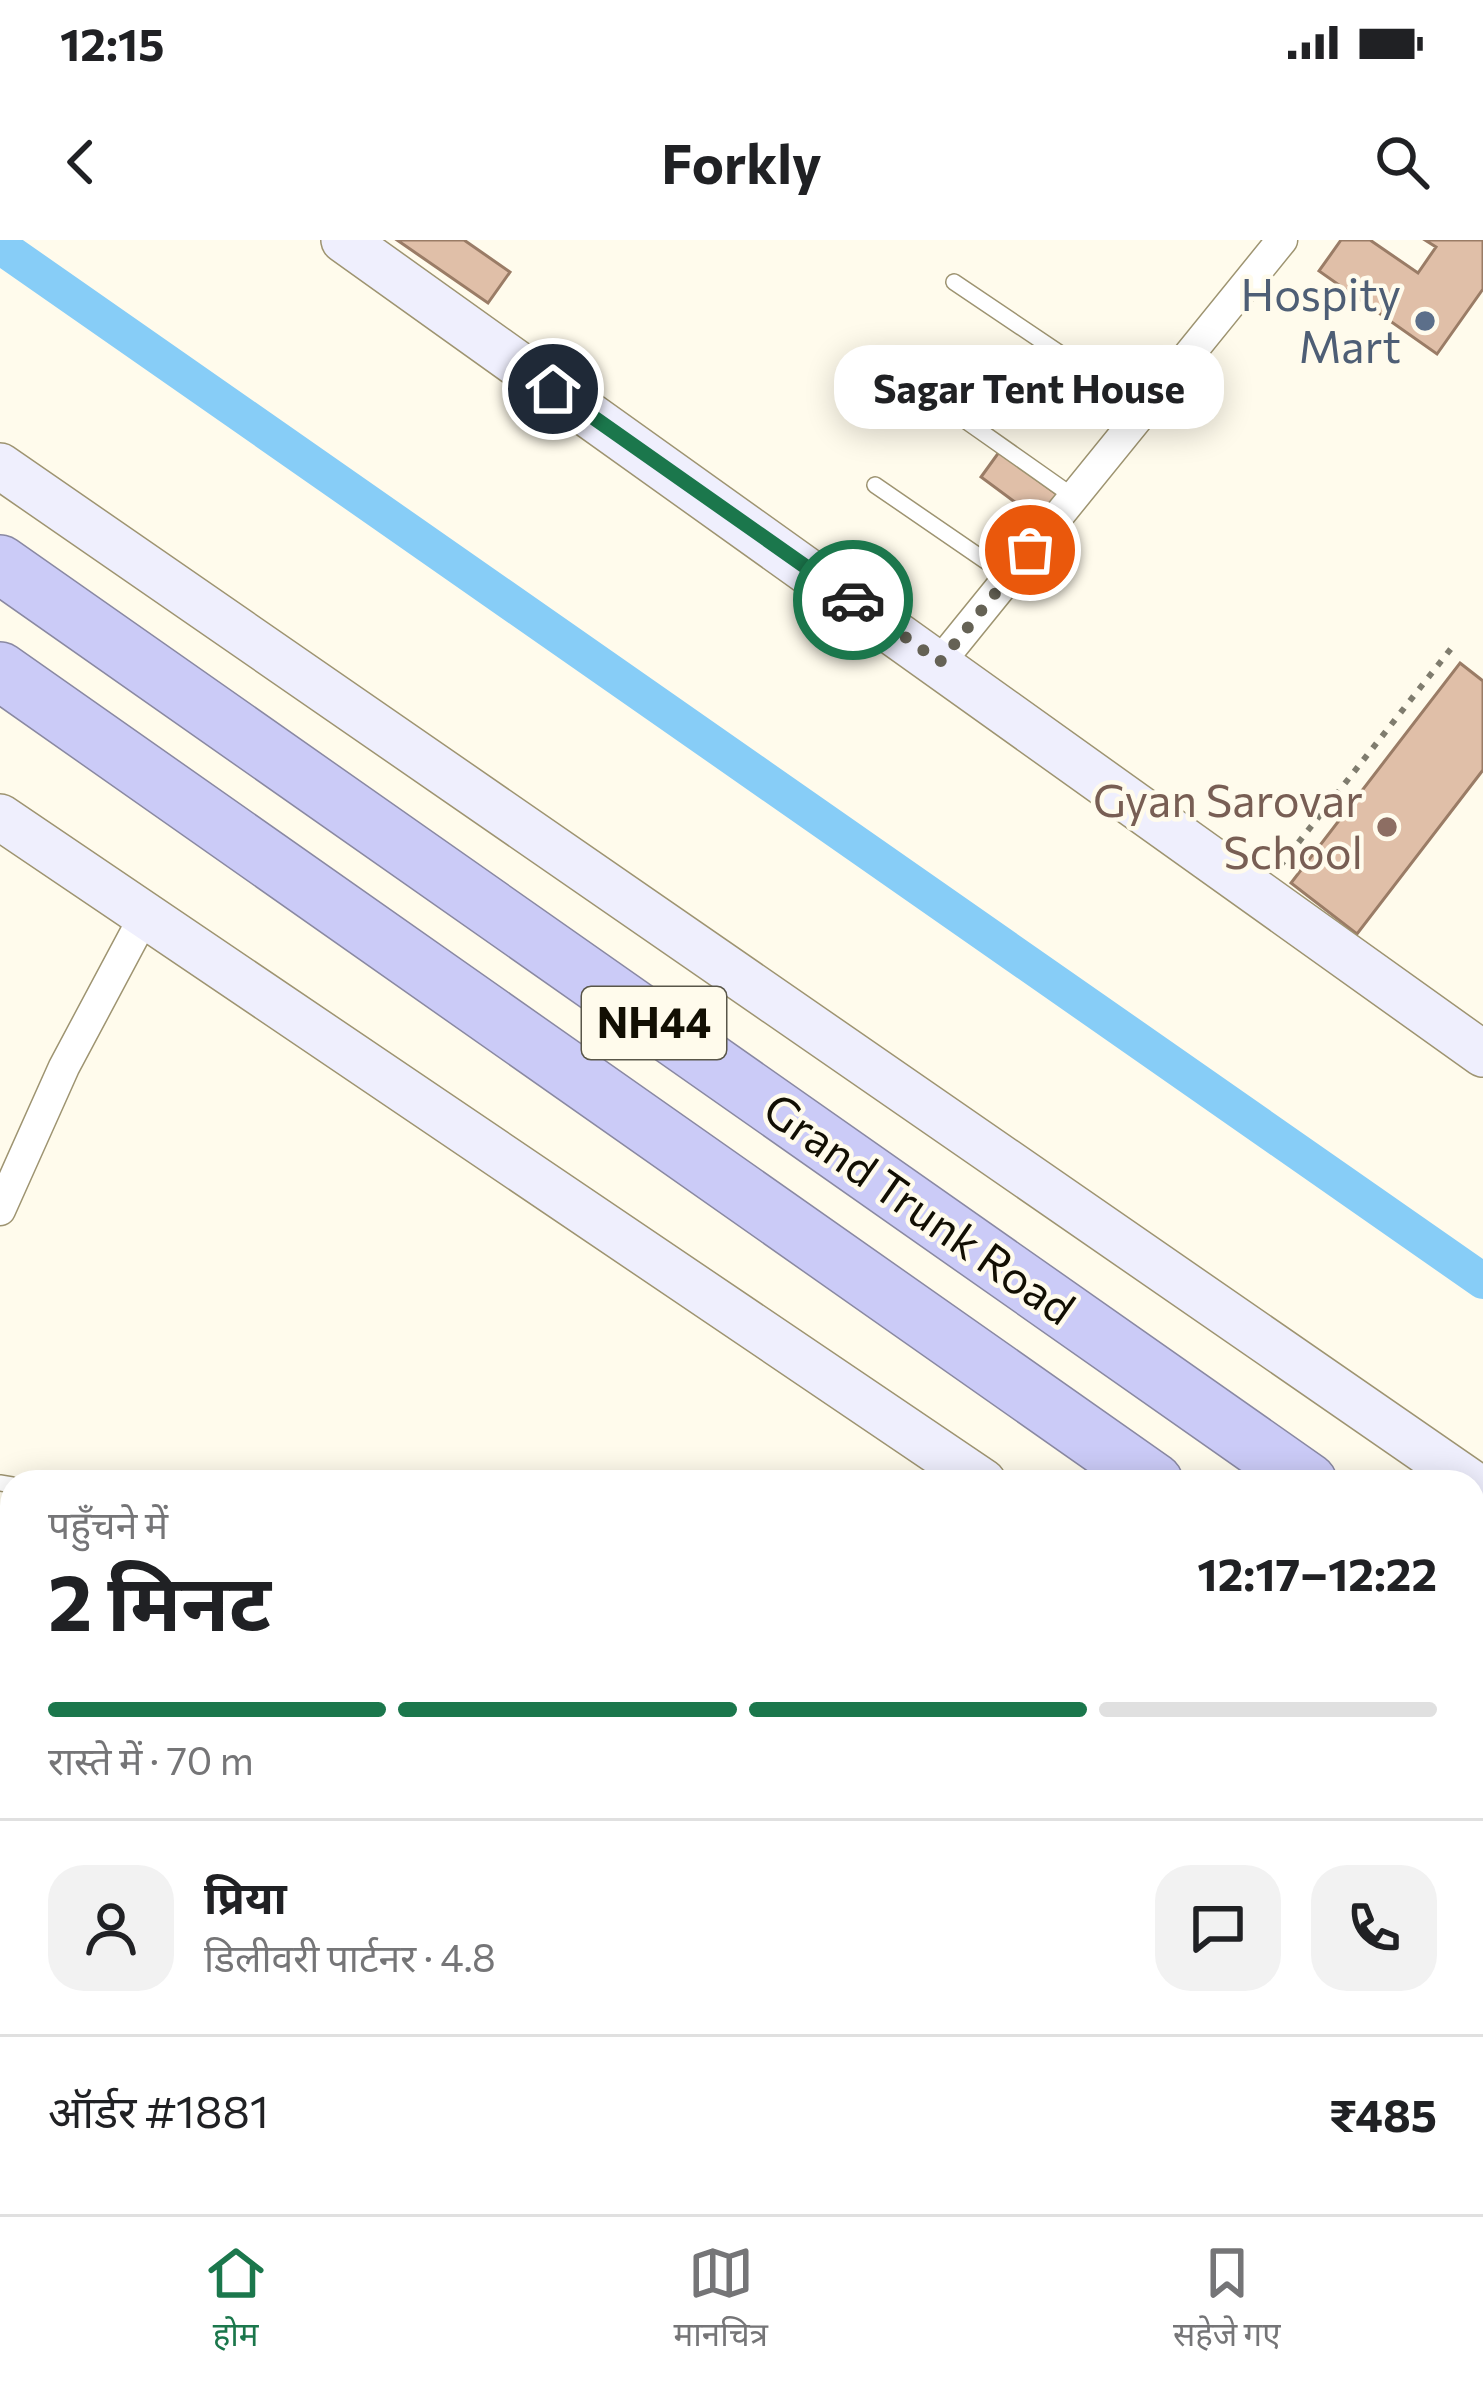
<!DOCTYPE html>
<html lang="hi">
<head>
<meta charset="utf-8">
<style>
	body { margin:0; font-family:Commissioner,"Noto Sans Devanagari",sans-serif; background:#f2f2f2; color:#202124; height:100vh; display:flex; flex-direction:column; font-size:45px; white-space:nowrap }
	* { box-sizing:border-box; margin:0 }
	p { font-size:39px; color:#757577 }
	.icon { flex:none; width:66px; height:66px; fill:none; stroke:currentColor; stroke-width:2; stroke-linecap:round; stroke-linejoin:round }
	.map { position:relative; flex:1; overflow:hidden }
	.details { position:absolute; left:0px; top:1230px; width:1485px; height:744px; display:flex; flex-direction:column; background:#fff; border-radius:36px 36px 0 0; box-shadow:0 6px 30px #0003 }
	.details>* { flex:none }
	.pin { position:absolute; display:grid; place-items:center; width:102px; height:102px; color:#fff; margin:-51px; border:6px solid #fff; border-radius:50%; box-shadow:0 3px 12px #0007 }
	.courier { position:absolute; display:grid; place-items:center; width:120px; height:120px; margin:-60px; border:9px solid #1b774c; border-radius:50%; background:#fff; color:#222; box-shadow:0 3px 15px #0007 }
	.bubble { position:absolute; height:84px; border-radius:36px; background:#fff; box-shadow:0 6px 30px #0003; font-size:39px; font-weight:700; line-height:84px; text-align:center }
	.summary em { font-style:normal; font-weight:700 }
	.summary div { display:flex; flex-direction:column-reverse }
	.summary { display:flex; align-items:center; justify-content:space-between; height:204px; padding:0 48px }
	h1 { font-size:78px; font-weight:700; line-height:90px }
	.bar { display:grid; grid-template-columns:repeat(4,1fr); gap:18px 12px; align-content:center; height:144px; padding:0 48px }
	.bar i { height:15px; border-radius:9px; background:#e0e0e0 }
	.bar .selected { background:#1b774c }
	.bar p { grid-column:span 4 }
	.line { display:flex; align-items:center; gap:30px; padding:0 48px; border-top:3px solid #e0e0e0 }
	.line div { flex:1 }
	.round { display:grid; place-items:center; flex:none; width:126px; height:126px; border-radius:36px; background:#f2f2f2 }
	.status { display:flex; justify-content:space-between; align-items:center; height:84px; padding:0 60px; background:#fff; direction:ltr }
	.status svg { height:33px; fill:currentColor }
	header { display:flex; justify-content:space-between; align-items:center; height:156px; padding:0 48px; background:#fff; font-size:54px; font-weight:700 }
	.tab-bar { display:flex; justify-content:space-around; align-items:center; height:168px; border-top:3px solid #e0e0e0; background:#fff; font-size:33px; color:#757577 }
	.tab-bar a { display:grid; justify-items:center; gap:6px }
	.tab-bar .selected { color:#1b774c }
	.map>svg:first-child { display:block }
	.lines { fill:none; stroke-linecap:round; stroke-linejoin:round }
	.canal { stroke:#87cdf7; stroke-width:36 }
	.building { fill:#e0bfa8; stroke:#9a7c66; stroke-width:3 }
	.lane-casing { stroke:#9e9471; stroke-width:18 }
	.street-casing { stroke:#9e9471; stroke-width:33 }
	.secondary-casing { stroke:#9e9471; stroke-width:48 }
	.highway-casing { stroke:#8a89a2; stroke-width:60 }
	.path { stroke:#7f7c6e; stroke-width:6; stroke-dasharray:6 9; stroke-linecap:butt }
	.lane { stroke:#fff; stroke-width:15 }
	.street { stroke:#fff; stroke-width:30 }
	.secondary { stroke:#efeffd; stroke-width:45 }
	.highway { stroke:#cbcbf7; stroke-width:57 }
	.done { stroke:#656255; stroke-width:12; stroke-dasharray:0 21.6 }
	.route { stroke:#1b774c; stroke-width:15 }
	.service-dot { fill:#5c6f8a; stroke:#fffbec; stroke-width:4.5 }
	.education-dot { fill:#8d6e63; stroke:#fffbec; stroke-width:4.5 }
	.labels { text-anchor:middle; stroke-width:9; stroke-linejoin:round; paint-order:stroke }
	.shield { fill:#fffbec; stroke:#595649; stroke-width:3 }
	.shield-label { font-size:42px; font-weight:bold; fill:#120f03 }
	.service-label { font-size:45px; fill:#4e5e75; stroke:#fffbec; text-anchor:end }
	.education-label { font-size:45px; fill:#785e54; stroke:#fffbec; text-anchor:end }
	.street-label { font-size:45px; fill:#120f03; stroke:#fffbec }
</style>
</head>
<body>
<div class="status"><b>12:15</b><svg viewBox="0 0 49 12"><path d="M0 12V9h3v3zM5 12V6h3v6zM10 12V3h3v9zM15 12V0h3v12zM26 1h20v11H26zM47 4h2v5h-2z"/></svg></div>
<header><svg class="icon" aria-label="back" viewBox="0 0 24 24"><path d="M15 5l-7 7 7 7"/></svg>Forkly<svg class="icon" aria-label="search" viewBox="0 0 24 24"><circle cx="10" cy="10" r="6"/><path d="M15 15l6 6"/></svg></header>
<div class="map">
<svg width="1483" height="1974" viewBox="0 0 1483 1974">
	<rect width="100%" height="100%" fill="#fffbec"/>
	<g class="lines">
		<path class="canal" d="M 0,6 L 1483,1041"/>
	</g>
	<path class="building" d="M 397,0 L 464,0 L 510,32 L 488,63 Z
		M 1341,0 L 1370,0 L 1418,33 L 1436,7 L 1425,0 L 1483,0 L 1483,49 L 1437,114 L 1319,31 Z
		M 999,212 L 1058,255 L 1039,280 L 981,237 Z
		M 1460,423 L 1483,441 L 1483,530 L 1357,694 L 1291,643 Z
		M 192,1964 L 244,1974 L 190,1974 Z
		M 902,1964 L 948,1974 L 899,1974 Z"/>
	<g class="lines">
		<defs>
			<path id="lane" d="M 954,42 L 1144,170
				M 939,162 L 1074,257
				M 875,245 L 1009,337
				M 0,1243 L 12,1245
				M 0,1348 L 12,1350
				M 0,1448 L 12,1451
				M 0,1529 L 12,1532
				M 0,1615 L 12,1617
				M 984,1964 L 1038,1974"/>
			<path id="street" d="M 940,422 L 1282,0
				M 0,970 L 64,827 L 145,675
				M 0,1752 L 12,1755
				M 981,1962 L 988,1974"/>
			<path id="secondary" d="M 344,0 L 1483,814
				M 0,226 L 1470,1242
				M 0,577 L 983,1242
				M 1473,1573 L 1483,1580"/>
			<path id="highway" d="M 0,324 L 1308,1242
				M 0,431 L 1154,1242
				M 1473,1358 L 1483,1365
				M 1473,1466 L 1483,1473"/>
		</defs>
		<use href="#lane" class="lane-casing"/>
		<use href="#street" class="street-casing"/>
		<use href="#secondary" class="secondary-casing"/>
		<use href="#highway" class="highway-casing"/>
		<path class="path" d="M 1280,626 L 1453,406"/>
		<use href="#lane" class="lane"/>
		<use href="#street" class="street"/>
		<use href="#secondary" class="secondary"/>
		<use href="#highway" class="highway"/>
	</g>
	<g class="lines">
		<path class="done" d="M 853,360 L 940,422 L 1030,310"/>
		<path class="route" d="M 553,149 L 853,360"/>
	</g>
	<circle class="service-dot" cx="1425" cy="81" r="12"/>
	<circle class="education-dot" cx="1387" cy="587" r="12"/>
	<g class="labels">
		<rect class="shield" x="582" y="747" width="144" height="72" rx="9"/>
		<g class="shield-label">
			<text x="654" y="798">NH44</text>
		</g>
		<g class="service-label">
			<text x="1401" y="71">Hospity<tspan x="1401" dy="52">Mart</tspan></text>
		</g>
		<g class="education-label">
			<text x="1363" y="577">Gyan Sarovar<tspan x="1363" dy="52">School</tspan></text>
		</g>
		<g class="street-label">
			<text transform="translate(919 969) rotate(35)" y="16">Grand Trunk Road</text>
		</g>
	</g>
</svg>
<div class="pin" style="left:1030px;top:310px;background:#ea580c"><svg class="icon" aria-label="bag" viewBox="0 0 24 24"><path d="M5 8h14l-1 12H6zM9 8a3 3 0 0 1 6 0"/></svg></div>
<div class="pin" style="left:553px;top:149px;background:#1f2937"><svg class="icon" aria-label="home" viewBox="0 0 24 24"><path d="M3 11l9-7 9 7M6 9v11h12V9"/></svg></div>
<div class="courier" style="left:853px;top:360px"><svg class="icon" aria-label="car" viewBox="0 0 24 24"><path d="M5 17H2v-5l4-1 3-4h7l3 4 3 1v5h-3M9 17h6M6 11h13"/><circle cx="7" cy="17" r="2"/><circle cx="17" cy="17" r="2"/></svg></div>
<div class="bubble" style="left:834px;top:105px;width:390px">Sagar Tent House</div>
<section class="details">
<div class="summary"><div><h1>2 मिनट</h1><p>पहुँचने में</p></div><em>12:17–12:22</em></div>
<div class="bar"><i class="selected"></i><i class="selected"></i><i class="selected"></i><i></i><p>रास्ते में · 70 m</p></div>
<div class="line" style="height:216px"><a class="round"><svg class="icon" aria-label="person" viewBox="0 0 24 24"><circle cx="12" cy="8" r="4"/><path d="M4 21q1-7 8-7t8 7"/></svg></a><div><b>प्रिया</b><p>डिलीवरी पार्टनर · 4.8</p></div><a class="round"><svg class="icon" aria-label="chat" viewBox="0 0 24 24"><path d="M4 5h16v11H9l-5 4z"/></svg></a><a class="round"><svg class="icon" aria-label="phone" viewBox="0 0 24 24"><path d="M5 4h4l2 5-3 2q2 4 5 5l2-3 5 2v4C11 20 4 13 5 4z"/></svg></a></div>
<div class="line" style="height:156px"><div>ऑर्डर #1881</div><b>₹485</b></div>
</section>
</div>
<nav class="tab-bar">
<a class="selected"><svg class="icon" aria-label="home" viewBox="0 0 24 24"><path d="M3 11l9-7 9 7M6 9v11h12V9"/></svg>होम</a>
<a><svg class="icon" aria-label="map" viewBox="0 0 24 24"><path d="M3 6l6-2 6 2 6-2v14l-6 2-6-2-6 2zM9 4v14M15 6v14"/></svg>मानचित्र</a>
<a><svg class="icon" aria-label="saved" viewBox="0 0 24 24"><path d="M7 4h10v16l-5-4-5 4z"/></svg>सहेजे गए</a>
</nav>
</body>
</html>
